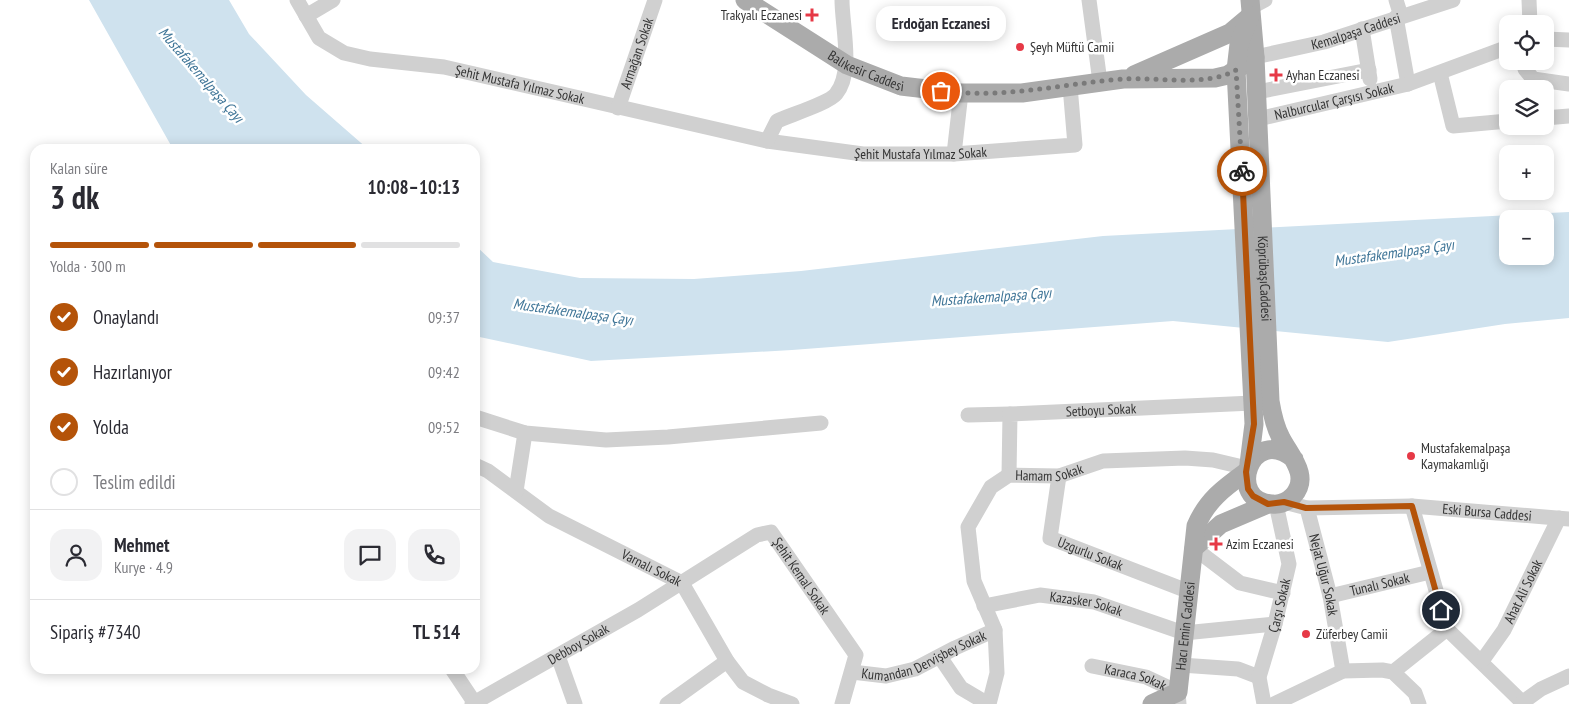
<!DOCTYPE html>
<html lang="tr">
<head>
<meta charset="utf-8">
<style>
	body { margin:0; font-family:"PT Sans Narrow",sans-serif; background:#f2f2f3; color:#2b2b33; height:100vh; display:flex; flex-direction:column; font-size:19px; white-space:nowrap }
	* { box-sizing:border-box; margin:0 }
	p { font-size:16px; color:#7c7c81 }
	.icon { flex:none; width:28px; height:28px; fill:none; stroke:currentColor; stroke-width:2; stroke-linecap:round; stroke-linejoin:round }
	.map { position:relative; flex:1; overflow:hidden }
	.drawer { position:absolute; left:30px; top:144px; width:450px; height:530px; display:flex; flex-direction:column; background:#fff; border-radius:15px; box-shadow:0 2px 12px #0003 }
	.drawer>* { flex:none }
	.fabs { position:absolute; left:1499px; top:15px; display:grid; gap:10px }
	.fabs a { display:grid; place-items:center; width:55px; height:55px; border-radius:10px; background:#fff; box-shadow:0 2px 12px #0003; font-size:25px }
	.pin { position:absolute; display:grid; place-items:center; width:42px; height:42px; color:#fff; margin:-21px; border:2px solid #fff; border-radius:50%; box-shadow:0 1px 5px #0007 }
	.courier { position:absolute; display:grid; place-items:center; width:50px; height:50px; margin:-25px; border:4px solid #b45309; border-radius:50%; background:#fff; color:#222; box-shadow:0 1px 6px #0007 }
	.bubble { position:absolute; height:35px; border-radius:15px; background:#fff; box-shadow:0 2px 12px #0003; font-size:16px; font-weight:700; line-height:35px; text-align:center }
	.overview em { font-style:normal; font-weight:700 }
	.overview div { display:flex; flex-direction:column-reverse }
	.overview { display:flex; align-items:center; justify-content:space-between; height:85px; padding:0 20px }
	h1 { font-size:32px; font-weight:700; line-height:38px }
	.bar { display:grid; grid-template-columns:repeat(4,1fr); gap:8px 5px; align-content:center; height:60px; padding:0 20px }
	.bar i { height:6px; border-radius:4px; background:#e1e1e2 }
	.bar .current { background:#b45309 }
	.bar p { grid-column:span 4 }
	.line { display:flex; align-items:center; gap:12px; padding:0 20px; border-top:1px solid #e1e1e2 }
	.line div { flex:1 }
	.round { display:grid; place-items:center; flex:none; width:52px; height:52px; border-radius:15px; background:#f2f2f3 }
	ol { padding:0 20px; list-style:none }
	li { display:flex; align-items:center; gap:15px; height:55px }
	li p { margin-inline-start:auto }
	li .icon { padding:5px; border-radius:50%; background:#b45309; color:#fff; stroke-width:4 }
	li:last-child { color:#7c7c81 }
	li i { width:28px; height:28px; border:2px solid #e1e1e2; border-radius:50% }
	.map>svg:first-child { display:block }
	.water { fill:#cfe2ee; fill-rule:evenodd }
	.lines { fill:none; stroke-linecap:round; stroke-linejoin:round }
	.minor { stroke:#d0d0d0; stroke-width:15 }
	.major { stroke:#ababab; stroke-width:19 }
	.done { stroke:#7a7a7a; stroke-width:5; stroke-dasharray:0 9 }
	.route { stroke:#b45309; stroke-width:6 }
	.poi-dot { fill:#e63946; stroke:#fff; stroke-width:2 }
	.labels { text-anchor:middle; stroke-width:5; stroke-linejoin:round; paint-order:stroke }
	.poi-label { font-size:14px; fill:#333; stroke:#fff; text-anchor:start }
	.street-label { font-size:14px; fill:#333; stroke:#fff }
	.water-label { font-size:15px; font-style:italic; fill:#3f7597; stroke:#fff }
</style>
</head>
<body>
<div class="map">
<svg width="1569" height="704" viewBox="0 0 1569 704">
	<rect width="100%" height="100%" fill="#fff"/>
	<path class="water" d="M 89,0 L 229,0 L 249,34 L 306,95 L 368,149 L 173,149 Z
		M 1569,212 L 1569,318 L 1505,324 L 1388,342 L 1173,321 L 792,350 L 591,361 L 475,336 L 475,245 L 493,262 L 580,278 L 694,279 L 801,271 L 1103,236 ZM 1508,219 L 1545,219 L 1545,256 L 1508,256 Z"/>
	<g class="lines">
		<g class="minor">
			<path id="s1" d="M 297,0 L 319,38 L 344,53 L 370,59 L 444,67 L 767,141 L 863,154 L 954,154 L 1075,145 L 1070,86"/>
			<path d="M 1089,0 L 1100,82"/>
			<path d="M 1396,0 L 1401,16"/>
			<path d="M 1529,0 L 1530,24"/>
			<path d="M 1250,8 L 1265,0"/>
			<path d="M 306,16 L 333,0"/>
			<path d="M 1396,17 L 1408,84"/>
			<path d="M 1362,29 L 1370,79"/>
			<path d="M 1545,39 L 1569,40"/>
			<path id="s2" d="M 1255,57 L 1324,42 L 1453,0"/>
			<path d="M 1523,61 L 1525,69 L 1533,79 L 1569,84"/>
			<path d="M 1440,73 L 1453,126 L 1508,121"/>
			<path d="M 1257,92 L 1369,70"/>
			<path id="s3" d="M 618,108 L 655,0"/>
			<path d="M 1545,118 L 1569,116"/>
			<path id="s4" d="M 1258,119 L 1408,84 L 1508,47"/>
			<path d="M 767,141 L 777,121 C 790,115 829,103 836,94 C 854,72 842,27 842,0"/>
			<path d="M 954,154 L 961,93"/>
			<path d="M 968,415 L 1010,414"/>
			<path d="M 475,417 L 525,433 L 606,440 L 668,437 L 821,423"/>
			<path id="s5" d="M 475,465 L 488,471 L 549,516 L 682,583 L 727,661 L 743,682 L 768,695 L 792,704"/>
			<path id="s6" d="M 1009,475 L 1010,414 L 1253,403"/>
			<path id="s7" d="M 1059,476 L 1050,538 L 1190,592"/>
			<path d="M 516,491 L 525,433"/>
			<path id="s8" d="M 1284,502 L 1307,508 L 1412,506 L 1569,519"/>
			<path d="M 1412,506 L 1447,629 L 1524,704"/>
			<path id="s9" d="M 1307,508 L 1330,596 L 1343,671"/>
			<path d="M 1194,548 L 1240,583 L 1283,593"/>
			<path id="s10" d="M 1330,596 L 1430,572"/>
			<path id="s11" d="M 984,606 L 1040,595 L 1094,602 L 1184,633 L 1275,624"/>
			<path d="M 558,656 L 575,704"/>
			<path d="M 940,657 L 961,688 L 988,704"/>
			<path id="s12" d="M 1482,661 L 1504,630 L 1559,518"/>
			<path d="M 1181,665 L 1238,669 L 1259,677"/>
			<path id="s13" d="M 1092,666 L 1146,677 L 1178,692 L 1179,704"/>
			<path d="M 452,669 L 474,702"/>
			<path id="s14" d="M 852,672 L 886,676 L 915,669 L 955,648 L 995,630"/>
			<path d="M 1393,672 L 1447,629"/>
			<path d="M 1523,702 L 1541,689 L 1569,676"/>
			<path id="s15" d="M 472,704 L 638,610 L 757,535 L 771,532 L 856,655 L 842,704"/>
			<path d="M 667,704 L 727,661"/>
			<path id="s16" d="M 989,704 L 997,673 L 995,630 L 974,581 L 968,527 L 991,487 L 1009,475 L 1059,476 L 1103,461 L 1185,458 L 1213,460 L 1247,468"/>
			<path id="s17" d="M 1264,704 L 1259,677 L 1275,624 L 1289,564 L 1276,504"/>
			<path d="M 1274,704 L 1343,671 L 1382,670 L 1393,672 L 1415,693 L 1419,704"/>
		</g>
		<g class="major">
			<path id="s18" d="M 745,0 L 847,65 L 901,86 L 961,93 L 1022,93 L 1123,79 L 1215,78 L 1228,75 L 1255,57"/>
			<path id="s19" d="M 1250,0 L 1255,57 L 1270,401 C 1272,413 1275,427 1281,438 C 1290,456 1311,476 1293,496 C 1287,502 1280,505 1272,504 C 1225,502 1250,423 1294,459"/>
			<path d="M 1134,75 L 1230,33 L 1249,17"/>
			<path d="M 1249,464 L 1254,424 L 1236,70 L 1239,44 L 1250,16"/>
			<path d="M 1194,548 L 1221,524 L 1268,504"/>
			<path id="s20" d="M 1152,704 L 1178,692 L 1196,526 C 1207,500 1224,488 1246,472"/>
		</g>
	</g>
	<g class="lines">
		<path class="done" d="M 941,91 C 1006,99 1060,84 1123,79 C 1157,77 1207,87 1236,70 L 1242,171"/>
		<path class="route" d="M 1242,171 L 1254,424 L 1246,472 L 1248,489 L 1253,496 L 1268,504 L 1284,502 L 1306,508 L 1412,506 L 1441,610"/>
	</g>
	<g class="poi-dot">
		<path d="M809.5 7.5h5v5h5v5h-5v5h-5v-5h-5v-5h5z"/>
		<circle cx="1020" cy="47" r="5"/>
		<path d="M1273.5 67.5h5v5h5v5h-5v5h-5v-5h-5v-5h5z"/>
		<circle cx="1411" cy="456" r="5"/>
		<path d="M1213.5 536.5h5v5h5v5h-5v5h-5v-5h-5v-5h5z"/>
		<circle cx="1306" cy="634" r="5"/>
	</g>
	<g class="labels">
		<g class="poi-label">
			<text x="802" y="20" text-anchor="end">Trakyalı Eczanesi</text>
			<text x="1030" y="52">Şeyh Müftü Camii</text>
			<text x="1286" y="80">Ayhan Eczanesi</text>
			<text x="1421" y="453">Mustafakemalpaşa<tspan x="1421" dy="16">Kaymakamlığı</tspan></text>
			<text x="1226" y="549">Azim Eczanesi</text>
			<text x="1316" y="639">Züferbey Camii</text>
		</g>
		<g class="street-label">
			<text dy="5" stroke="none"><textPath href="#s2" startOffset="104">Kemalpaşa Caddesi</textPath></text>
			<text dy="5" stroke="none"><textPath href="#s3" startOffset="58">Armağan Sokak</textPath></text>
			<text dy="5" stroke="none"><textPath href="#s18" startOffset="141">Balıkesir Caddesi</textPath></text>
			<text dy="5" stroke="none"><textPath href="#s1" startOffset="252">Şehit Mustafa Yılmaz Sokak</textPath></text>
			<text dy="5" stroke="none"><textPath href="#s4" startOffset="78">Nalburcular Çarşısı Sokak</textPath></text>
			<text dy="5" stroke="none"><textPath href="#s1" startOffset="660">Şehit Mustafa Yılmaz Sokak</textPath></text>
			<text dy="5" stroke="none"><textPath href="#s19" startOffset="279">KöprübaşıCaddesi</textPath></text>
			<text dy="5" stroke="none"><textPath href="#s6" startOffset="152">Setboyu Sokak</textPath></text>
			<text dy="5" stroke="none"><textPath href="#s16" startOffset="291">Hamam Sokak</textPath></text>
			<text dy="5" stroke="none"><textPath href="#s8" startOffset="204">Eski Bursa Caddesi</textPath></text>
			<text dy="5" stroke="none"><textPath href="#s7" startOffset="106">Uzgurlu Sokak</textPath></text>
			<text dy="5" stroke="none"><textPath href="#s5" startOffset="205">Varnalı Sokak</textPath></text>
			<text dy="5" stroke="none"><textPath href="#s9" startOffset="69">Nejat Uğur Sokak</textPath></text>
			<text dy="5" stroke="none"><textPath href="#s15" startOffset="399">Şehit Kemal Sokak</textPath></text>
			<text dy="5" stroke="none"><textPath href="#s10" startOffset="51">Tunalı Sokak</textPath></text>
			<text dy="5" stroke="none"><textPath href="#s12" startOffset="81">Ahat Ali Sokak</textPath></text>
			<text dy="5" stroke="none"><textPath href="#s11" startOffset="104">Kazasker Sokak</textPath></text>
			<text dy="5" stroke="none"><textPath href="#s17" startOffset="102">Çarşı Sokak</textPath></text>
			<text dy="5" stroke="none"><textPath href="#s20" startOffset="95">Hacı Emin Caddesi</textPath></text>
			<text dy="5" stroke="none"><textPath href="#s15" startOffset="122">Debboy Sokak</textPath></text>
			<text dy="5" stroke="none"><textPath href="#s14" startOffset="76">Kumandan Dervişbey Sokak</textPath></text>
			<text dy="5" stroke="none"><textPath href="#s13" startOffset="45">Karaca Sokak</textPath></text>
		</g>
		<g class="water-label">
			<text transform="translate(201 75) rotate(49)" y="5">Mustafakemalpaşa Çayı</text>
			<text transform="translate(1394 253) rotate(-8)" y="5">Mustafakemalpaşa Çayı</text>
			<text transform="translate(991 297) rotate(-4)" y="5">Mustafakemalpaşa Çayı</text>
			<text transform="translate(573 312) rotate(8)" y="5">Mustafakemalpaşa Çayı</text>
		</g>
	</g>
</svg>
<div class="fabs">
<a><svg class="icon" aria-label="locate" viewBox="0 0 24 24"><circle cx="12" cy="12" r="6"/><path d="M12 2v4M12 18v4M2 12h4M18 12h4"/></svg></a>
<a><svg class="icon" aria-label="layers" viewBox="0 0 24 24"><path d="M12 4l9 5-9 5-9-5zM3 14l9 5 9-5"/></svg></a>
<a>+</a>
<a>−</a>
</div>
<div class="pin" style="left:941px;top:91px;background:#ea580c"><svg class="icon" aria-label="bag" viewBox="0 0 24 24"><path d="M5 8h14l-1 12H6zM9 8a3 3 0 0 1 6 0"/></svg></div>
<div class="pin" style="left:1441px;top:610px;background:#1f2937"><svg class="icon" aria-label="home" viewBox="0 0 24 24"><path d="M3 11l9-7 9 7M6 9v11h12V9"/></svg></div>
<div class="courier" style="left:1242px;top:171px"><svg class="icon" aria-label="bike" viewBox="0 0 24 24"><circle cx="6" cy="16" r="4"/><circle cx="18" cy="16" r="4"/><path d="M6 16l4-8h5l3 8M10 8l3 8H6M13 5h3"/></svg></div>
<div class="bubble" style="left:876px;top:6px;width:130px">Erdoğan Eczanesi</div>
<section class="drawer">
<div class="overview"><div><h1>3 dk</h1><p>Kalan süre</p></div><em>10:08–10:13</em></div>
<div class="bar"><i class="current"></i><i class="current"></i><i class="current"></i><i></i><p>Yolda · 300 m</p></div>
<ol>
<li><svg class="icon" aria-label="check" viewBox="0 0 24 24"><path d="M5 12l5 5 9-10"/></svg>Onaylandı<p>09:37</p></li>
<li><svg class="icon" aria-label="check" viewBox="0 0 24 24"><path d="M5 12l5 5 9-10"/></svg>Hazırlanıyor<p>09:42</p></li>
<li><svg class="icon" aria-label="check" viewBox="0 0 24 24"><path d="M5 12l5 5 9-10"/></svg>Yolda<p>09:52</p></li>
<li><i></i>Teslim edildi</li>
</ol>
<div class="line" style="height:90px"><a class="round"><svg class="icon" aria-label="person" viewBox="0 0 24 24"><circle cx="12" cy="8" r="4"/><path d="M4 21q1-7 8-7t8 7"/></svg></a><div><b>Mehmet</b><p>Kurye · 4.9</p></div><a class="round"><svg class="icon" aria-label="chat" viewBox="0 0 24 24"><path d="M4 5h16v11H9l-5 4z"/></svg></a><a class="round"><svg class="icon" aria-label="phone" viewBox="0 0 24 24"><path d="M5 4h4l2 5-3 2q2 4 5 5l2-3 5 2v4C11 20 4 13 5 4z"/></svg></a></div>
<div class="line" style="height:65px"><div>Sipariş #7340</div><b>TL 514</b></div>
</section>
</div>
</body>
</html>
